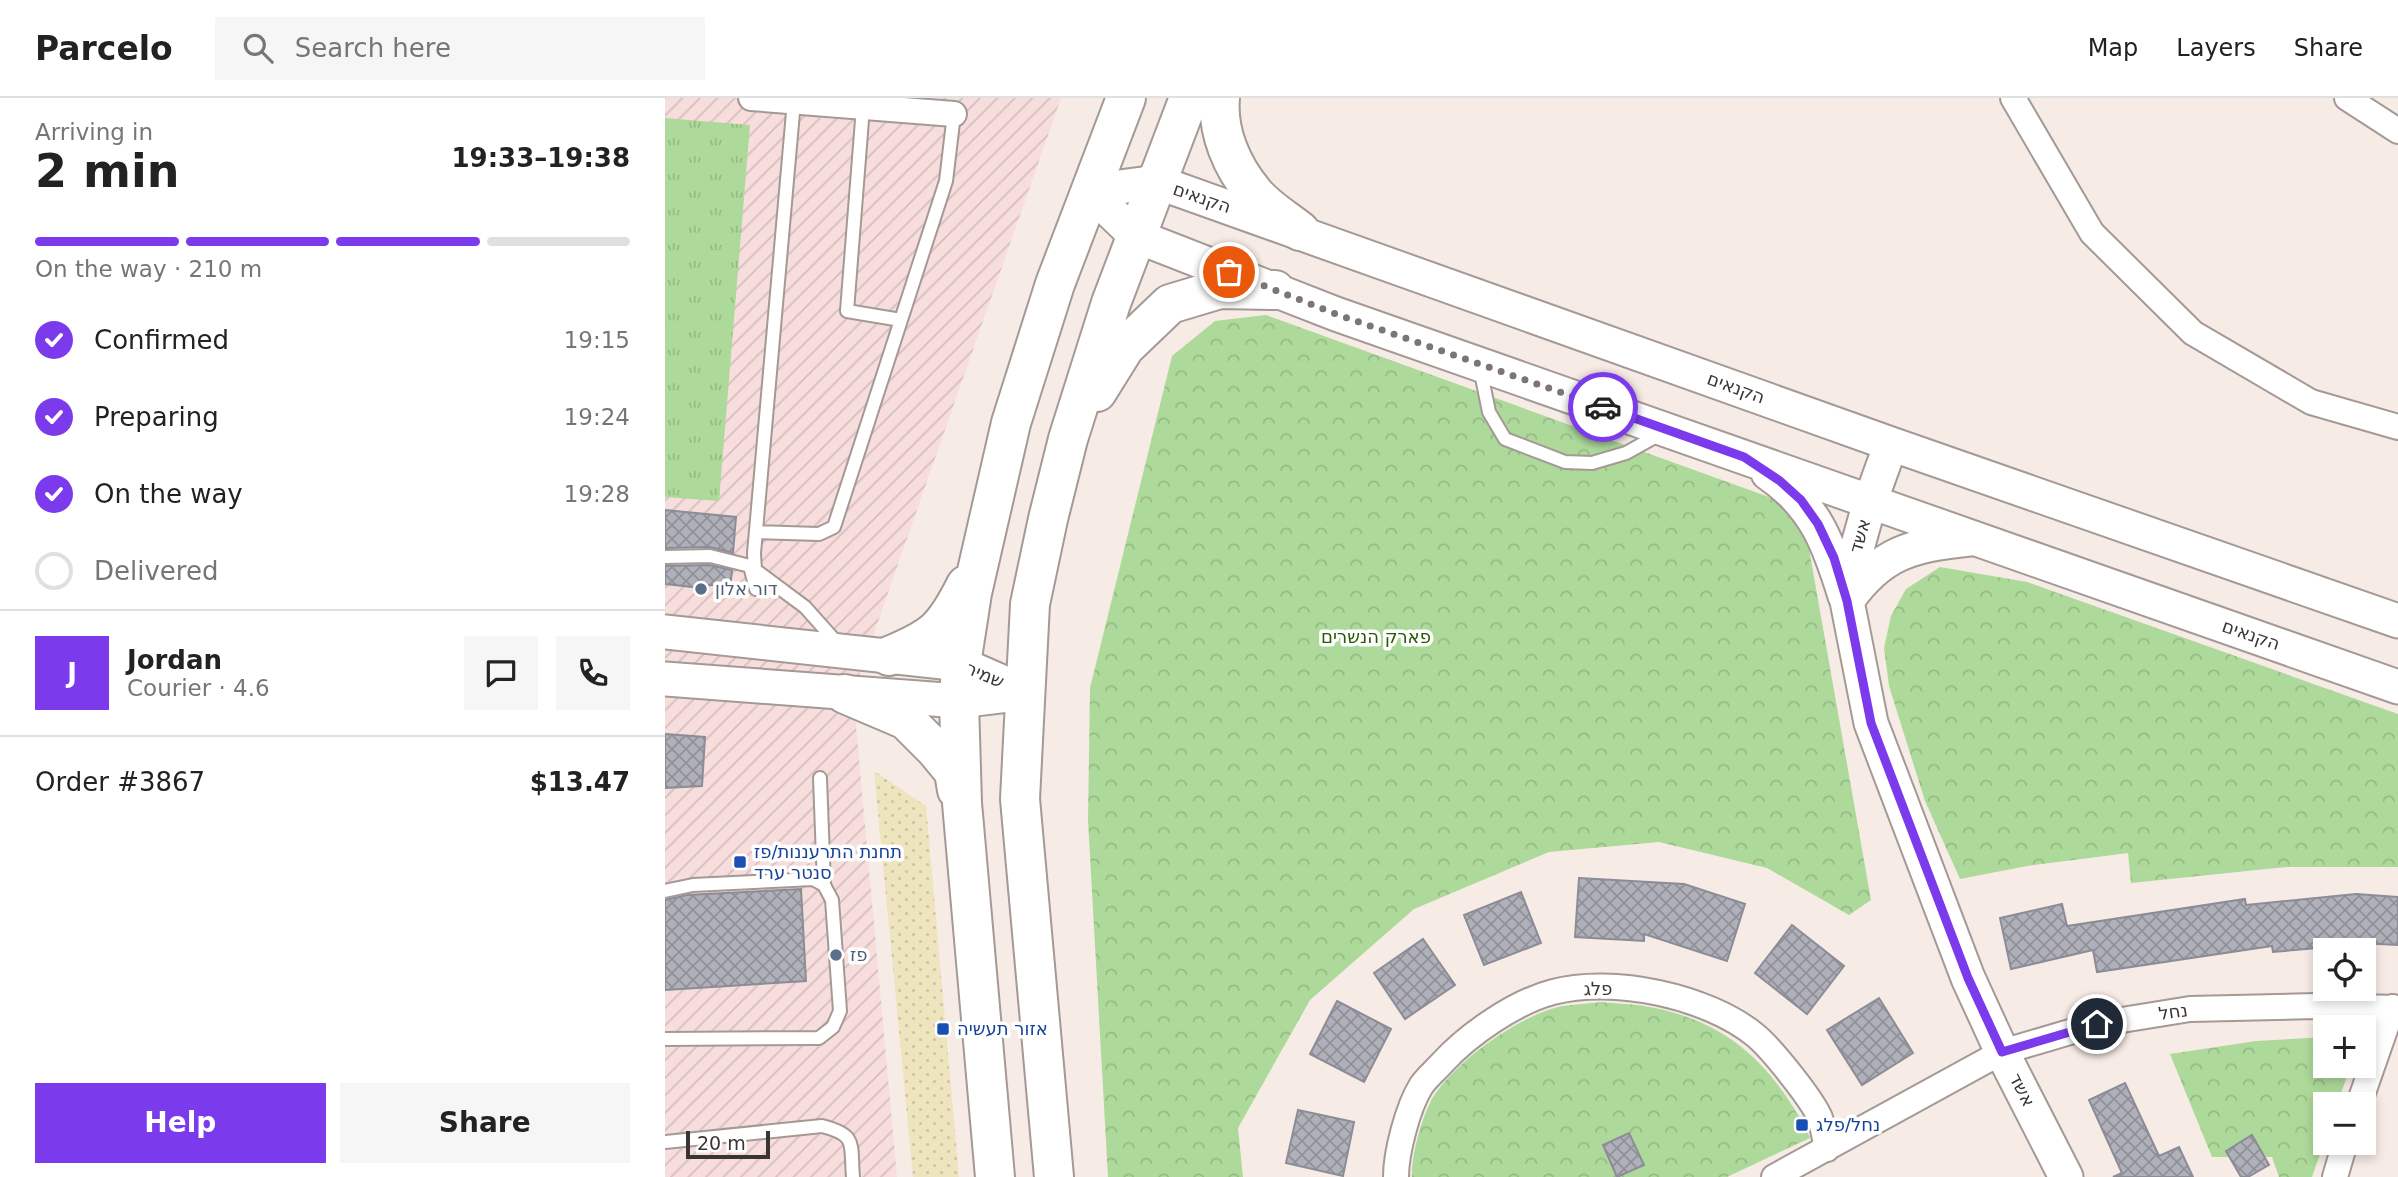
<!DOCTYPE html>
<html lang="en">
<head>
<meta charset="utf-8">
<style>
	body { margin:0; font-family:"DejaVu Sans","Noto Sans Hebrew",sans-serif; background:#f6f6f6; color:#222; height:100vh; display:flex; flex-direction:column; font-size:26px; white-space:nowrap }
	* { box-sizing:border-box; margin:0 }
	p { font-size:23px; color:#767676 }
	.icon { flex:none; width:38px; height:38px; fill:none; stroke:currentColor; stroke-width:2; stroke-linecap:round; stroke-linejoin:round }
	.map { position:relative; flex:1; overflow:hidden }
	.details { display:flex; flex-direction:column; background:#fff; width:665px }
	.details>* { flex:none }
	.controls { position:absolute; left:1648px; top:840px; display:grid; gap:14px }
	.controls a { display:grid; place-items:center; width:63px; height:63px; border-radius:0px; background:#fff; box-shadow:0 4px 10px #0003; font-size:35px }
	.scale { position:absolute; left:21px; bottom:18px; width:84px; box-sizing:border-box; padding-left:7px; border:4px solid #393533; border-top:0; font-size:19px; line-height:24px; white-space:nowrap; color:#393533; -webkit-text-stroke:5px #fff; paint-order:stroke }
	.pin { position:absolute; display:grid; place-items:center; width:60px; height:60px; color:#fff; margin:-30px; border:4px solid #fff; border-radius:50%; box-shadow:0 2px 7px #0007 }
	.courier { position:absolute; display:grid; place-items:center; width:70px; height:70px; margin:-35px; border:5px solid #7c3aed; border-radius:50%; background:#fff; color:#222; box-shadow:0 2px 9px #0007 }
	.overview em { font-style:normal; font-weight:800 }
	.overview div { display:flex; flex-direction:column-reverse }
	.overview { display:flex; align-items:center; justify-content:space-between; height:119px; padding:0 35px }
	h1 { font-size:46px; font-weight:800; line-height:52px }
	.bar { display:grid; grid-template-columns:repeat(4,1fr); gap:10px 7px; align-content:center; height:84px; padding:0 35px }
	.bar i { height:9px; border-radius:5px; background:#e0e0e0 }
	.bar .selected { background:#7c3aed }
	.bar p { grid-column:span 4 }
	.line { display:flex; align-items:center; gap:18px; padding:0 35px; border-top:2px solid #e0e0e0 }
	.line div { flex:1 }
	.round { display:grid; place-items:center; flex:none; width:74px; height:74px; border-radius:0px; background:#f6f6f6 }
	ol { padding:0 35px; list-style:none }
	li { display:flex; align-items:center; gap:21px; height:77px }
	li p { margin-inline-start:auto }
	li .icon { padding:7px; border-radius:50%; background:#7c3aed; color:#fff; stroke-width:4 }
	li:last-child { color:#767676 }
	li i { width:38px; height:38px; border:4px solid #e0e0e0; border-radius:50% }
	.cta { display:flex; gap:14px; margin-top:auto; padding:14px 35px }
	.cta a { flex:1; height:80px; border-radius:0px; background:#7c3aed; color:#fff; font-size:28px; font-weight:800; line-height:80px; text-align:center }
	.cta a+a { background:#f6f6f6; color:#222 }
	header { display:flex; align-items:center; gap:42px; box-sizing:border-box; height:98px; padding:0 35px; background:#fff; border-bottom:2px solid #e0e0e0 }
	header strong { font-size:33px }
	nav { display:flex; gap:38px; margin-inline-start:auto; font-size:24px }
	.search { width:490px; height:63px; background:#f6f6f6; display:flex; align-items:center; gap:18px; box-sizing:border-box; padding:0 24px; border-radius:0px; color:#767676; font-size:26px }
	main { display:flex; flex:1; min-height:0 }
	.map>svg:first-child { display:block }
	.industrial { fill:url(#industrial-furrows) }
	.grass { fill:url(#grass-tufts) }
	.sand { fill:url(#sand-dots) }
	.park { fill:url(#park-crowns) }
	.building { fill:url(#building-cross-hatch); stroke:#8c8c96; stroke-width:2 }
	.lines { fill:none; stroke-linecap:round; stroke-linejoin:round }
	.lane-casing { stroke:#a49995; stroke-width:16 }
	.street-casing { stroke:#a49995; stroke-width:28 }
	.secondary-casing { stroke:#a49995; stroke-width:37 }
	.highway-casing { stroke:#a49995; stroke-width:42 }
	.lane { stroke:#fff; stroke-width:12 }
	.street { stroke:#fff; stroke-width:24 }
	.secondary { stroke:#fff; stroke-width:33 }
	.highway { stroke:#fff; stroke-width:38 }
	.done { stroke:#7c7572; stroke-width:7; stroke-dasharray:0 12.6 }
	.route { stroke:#7c3aed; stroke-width:9 }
	.service-dot { fill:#5c6f8a; stroke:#fff; stroke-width:2.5 }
	.transit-dot { fill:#1a4fb4; stroke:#fff; stroke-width:2.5 }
	.labels { text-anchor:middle; stroke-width:7; stroke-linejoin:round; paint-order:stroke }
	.street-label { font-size:18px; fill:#393533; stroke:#fff }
	.service-label { font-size:18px; fill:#4e5e75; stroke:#fff; text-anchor:start }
	.park-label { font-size:18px; fill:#285a00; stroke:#fff }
	.transit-label { font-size:18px; fill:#164399; stroke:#fff; text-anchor:start }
</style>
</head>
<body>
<header>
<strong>Parcelo</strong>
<div class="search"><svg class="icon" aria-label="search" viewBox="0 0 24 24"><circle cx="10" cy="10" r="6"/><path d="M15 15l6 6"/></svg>Search here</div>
<nav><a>Map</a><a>Layers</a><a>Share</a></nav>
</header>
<main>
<section class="details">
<div class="overview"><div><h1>2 min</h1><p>Arriving in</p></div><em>19:33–19:38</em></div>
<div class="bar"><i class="selected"></i><i class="selected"></i><i class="selected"></i><i></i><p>On the way · 210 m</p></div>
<ol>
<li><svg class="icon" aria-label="check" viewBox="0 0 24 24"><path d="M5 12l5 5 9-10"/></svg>Confirmed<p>19:15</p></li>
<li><svg class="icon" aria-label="check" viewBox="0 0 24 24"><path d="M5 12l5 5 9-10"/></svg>Preparing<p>19:24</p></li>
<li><svg class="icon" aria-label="check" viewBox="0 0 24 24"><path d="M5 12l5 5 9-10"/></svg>On the way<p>19:28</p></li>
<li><i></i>Delivered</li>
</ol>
<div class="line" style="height:126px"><b class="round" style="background:#7c3aed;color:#fff">J</b><div><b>Jordan</b><p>Courier · 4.6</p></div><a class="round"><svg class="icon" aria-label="chat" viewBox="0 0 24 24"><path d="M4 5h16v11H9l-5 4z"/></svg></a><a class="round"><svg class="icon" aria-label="phone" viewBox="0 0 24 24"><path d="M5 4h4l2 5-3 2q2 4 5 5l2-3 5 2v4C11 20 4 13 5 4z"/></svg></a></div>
<div class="line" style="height:91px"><div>Order #3867</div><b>$13.47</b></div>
<div class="cta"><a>Help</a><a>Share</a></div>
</section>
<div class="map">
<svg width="1733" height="1079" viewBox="0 0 1733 1079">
	<defs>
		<pattern id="industrial-furrows" width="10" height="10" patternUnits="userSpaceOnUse" patternTransform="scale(1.75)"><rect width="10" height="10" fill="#f8dddd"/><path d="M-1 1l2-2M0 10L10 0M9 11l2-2" fill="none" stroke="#d5bebe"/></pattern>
		<pattern id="grass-tufts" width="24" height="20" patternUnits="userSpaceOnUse" patternTransform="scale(1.75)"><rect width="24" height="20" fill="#add99a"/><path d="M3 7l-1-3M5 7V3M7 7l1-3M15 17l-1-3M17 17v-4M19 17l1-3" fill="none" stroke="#96bb85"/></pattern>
		<pattern id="sand-dots" width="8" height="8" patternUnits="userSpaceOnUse" patternTransform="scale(1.75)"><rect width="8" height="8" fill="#eee5bf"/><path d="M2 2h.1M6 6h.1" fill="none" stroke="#cdc5a5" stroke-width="1.8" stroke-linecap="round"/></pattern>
		<pattern id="park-crowns" width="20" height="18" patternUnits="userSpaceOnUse" patternTransform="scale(1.75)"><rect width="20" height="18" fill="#add99a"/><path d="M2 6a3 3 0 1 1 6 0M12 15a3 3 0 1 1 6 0" fill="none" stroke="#96bb85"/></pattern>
		<pattern id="building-cross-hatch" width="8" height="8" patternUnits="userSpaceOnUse" patternTransform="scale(1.75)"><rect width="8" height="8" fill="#b0b0ba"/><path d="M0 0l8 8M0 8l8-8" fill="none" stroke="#909098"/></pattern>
	</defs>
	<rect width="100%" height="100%" fill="#f7ebe6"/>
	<path class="industrial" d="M 0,0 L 396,0 L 188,595 L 232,1079 L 0,1079 Z"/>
	<path class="grass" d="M 0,20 L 85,27 L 54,403 L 0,399 Z"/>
	<path class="sand" d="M 209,673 L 261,708 L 294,1079 L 248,1079 Z"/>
	<path class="park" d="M 601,217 L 1137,411 L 1206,802 L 1184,817 L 1102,770 L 994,744 L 884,754 L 749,811 L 645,902 L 573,1030 L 578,1079 L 443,1079 L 423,722 L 425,590 L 507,258 L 550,223 Z
		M 1275,469 L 1362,484 L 1733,616 L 1733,769 L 1621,769 L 1466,785 L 1463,755 L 1362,768 L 1295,781 L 1260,703 L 1224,588 L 1219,550 L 1226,518 L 1241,491 Z
		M 936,904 C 954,906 973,906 990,910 C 1048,922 1088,950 1121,998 C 1130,1012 1139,1025 1145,1040 L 1062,1079 L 747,1079 C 746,1057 758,1014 770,996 C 795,961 851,920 893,909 C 907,906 922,906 936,904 Z
		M 1661,939 L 1661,968 L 1686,968 L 1672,1006 L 1661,1006 L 1661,1039 L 1647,1079 L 1614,1079 L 1607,1059 L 1547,1059 L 1505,956 L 1591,943 Z"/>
	<path class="building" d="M 0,412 L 71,419 L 68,455 L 45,449 L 0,450 Z
		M 44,467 L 67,472 L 66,482 L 48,487 L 27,489 L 0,486 L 0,468 Z
		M 0,636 L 40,639 L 37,688 L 0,690 Z
		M 914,780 L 1019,786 L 1080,806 L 1062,863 L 979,836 L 979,843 L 910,839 Z
		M 136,791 L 141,883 L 0,892 L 0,802 L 22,797 Z
		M 856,794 L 876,845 L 819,867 L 799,817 Z
		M 1691,796 L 1733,799 L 1733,847 L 1674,844 L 1674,848 L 1608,854 L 1607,848 L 1432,874 L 1428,852 L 1346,871 L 1335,820 L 1397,806 L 1402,828 L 1580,801 L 1581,807 Z
		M 1127,827 L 1179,868 L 1142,916 L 1090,875 Z
		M 758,841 L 790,887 L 740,921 L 709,875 Z
		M 1214,900 L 1248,955 L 1197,987 L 1162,932 Z
		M 672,903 L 726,931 L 699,984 L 645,956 Z
		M 1460,985 L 1494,1058 L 1514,1049 L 1528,1079 L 1448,1079 L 1457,1075 L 1424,1002 Z
		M 633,1012 L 689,1024 L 678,1078 L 621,1065 Z
		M 964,1035 L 979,1067 L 952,1079 L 938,1047 Z
		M 1587,1037 L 1604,1067 L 1583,1079 L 1576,1079 L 1561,1053 Z"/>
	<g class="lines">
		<defs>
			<path id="lane" d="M 198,9 L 182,213 L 236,222
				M 815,270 L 824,314 L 840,341 L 900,364 L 927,365 L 961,355 L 997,335
				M 91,434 L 154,436 L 169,429 L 281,83 L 289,16
				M 0,459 L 45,458 L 85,468 L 140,509 L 173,546
				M 85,468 L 91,491 L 89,455 L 129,3
				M 155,680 L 159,787
				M 0,793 L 28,787 L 148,781 L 159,787 L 167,802 L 175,913 L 168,929 L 154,940 L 0,941
				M 0,1044 L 157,1028 C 193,1037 185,1046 188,1079"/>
			<path id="street" d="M 86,0 L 289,16
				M 1348,0 L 1427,135 L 1528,235 L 1646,304 L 1733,329
				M 1682,0 L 1733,33
				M 1694,1006 L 1728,909
				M 731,1079 C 731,1054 743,1009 756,988 C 762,979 771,972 778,964 C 804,936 850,904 888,894 C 948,878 1042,898 1090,937 C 1106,950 1147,1001 1155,1020 C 1158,1030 1160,1041 1162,1051
				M 1109,1079 L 1337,954 L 1432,926 L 1525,911 L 1651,908 L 1733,910
				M 1670,1079 L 1680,1045"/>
			<path id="secondary" d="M 424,93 L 471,138 L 671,216 L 1733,589
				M 424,93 L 492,84 L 1226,346 L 1733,523
				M 1226,346 L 1205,404 L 1184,479 L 1182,503 L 1206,625 L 1303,880 L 1337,954 L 1401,1079
				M 1103,375 C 1150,407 1164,446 1180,498
				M 1182,503 C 1216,454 1248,447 1305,441
				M 0,534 L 296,566 L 362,595
				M 0,581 L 294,603 L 360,595"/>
			<path id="highway" d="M 555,0 C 552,34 567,69 589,95 C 601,110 620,121 635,133
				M 432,294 L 460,249 L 505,206 L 555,191 L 610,192
				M 224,558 C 270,539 279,531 301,487
				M 180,596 L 241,622 L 270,651 L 289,674 L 292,692
				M 330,1079 L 297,705 L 294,603 L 296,566 L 307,495 L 346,325 L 390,186 L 461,0
				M 389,1079 L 355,701 L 365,506 L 383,421 L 403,341 L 446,205 L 524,0"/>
		</defs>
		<use href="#lane" class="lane-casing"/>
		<use href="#street" class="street-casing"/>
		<use href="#secondary" class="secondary-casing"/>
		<use href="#highway" class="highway-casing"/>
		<use href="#lane" class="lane"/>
		<use href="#street" class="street"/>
		<use href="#secondary" class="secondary"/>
		<use href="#highway" class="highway"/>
	</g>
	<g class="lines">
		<path class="done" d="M 564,174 L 671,216 L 938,309"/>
		<path class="route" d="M 938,309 L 1079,359 L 1115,383 L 1136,402 L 1153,426 L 1169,460 L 1182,503 L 1206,625 L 1303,880 L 1337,954 L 1432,926"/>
	</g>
	<g class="service-dot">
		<circle cx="36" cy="491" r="7"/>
		<circle cx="171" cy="857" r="7"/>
	</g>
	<g class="transit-dot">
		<rect x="68" y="757" width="14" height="14" rx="3.5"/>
		<rect x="271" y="924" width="14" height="14" rx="3.5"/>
		<rect x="1130" y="1020" width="14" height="14" rx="3.5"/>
	</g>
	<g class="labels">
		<g class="street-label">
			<text transform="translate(537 100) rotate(19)" y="6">הקנאים</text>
			<text transform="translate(1071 290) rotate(20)" y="6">הקנאים</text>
			<text transform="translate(1195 438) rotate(-74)" y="6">אשד</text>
			<text transform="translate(1586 537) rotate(19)" y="6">הקנאים</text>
			<text transform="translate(320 577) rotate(23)" y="6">שמיר</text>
			<text transform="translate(933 891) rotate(-1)" y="6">פלג</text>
			<text transform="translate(1508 914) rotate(-8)" y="6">נחל</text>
			<text transform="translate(1357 992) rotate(63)" y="6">אשד</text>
		</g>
		<g class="service-label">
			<text x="50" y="497">דור אלון</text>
			<text x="185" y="863">פז</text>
		</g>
		<g class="park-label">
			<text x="711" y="545">פארק הנשרים</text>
		</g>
		<g class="transit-label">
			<text x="89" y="760">תחנת התרעננות/פז<tspan x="89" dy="21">סנטר ערד</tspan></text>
			<text x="292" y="937">אזור תעשיה</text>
			<text x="1151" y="1033">נחל/פלג</text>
		</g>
	</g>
</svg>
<div class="controls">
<a><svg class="icon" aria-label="locate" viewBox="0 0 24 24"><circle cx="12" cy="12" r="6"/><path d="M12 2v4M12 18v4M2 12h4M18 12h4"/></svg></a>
<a>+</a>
<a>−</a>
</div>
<div class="scale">20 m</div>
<div class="pin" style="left:564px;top:174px;background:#ea580c"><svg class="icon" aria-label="bag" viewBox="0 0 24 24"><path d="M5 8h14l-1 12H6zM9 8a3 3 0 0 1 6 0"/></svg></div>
<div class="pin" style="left:1432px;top:926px;background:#1f2937"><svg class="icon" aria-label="home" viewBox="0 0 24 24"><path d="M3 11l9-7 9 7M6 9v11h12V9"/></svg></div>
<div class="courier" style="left:938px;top:309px"><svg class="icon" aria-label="car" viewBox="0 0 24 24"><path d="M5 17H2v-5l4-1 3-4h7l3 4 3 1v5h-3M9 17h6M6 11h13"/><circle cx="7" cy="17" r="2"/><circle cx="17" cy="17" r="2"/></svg></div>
</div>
</main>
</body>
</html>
